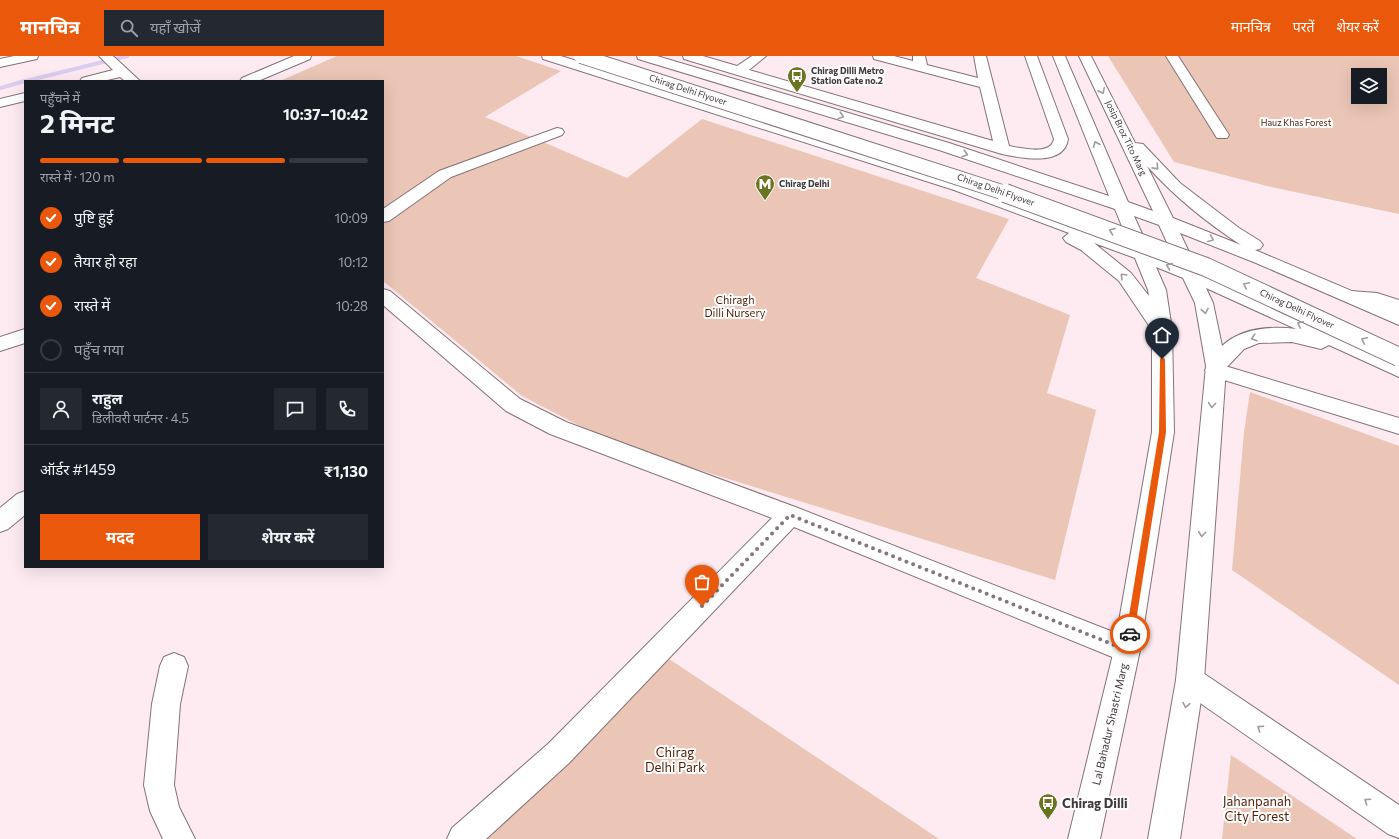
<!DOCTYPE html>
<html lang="hi">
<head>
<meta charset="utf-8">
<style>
	body { margin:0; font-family:Commissioner,"Noto Sans Devanagari",sans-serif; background:#242831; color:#f1f3f6; height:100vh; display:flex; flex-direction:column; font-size:15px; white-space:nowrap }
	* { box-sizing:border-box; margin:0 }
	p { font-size:13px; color:#9ea1a6 }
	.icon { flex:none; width:22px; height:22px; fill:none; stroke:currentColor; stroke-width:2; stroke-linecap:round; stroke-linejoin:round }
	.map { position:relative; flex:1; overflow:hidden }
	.side { position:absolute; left:24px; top:24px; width:360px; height:488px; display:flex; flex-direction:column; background:#171b24; border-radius:0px; box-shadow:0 4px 16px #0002 }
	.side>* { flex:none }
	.fabs { position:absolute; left:1351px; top:12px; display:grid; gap:8px }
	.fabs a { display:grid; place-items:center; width:36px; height:36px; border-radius:0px; background:#171b24; box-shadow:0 4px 16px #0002; font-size:20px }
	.pin { position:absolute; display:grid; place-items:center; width:34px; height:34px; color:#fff; margin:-41px -17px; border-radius:50% 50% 50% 0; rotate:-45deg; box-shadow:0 0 4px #0007 }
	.pin .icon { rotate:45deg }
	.courier { position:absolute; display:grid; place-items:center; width:40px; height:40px; margin:-20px; border:3px solid #ea580c; border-radius:50%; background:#fff; color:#222; box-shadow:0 1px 5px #0007 }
	.overview em { font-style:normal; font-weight:700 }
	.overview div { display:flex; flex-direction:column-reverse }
	.overview { display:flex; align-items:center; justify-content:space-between; height:68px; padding:0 16px }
	h1 { font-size:26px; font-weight:700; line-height:30px }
	.bar { display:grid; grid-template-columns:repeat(4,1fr); gap:6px 4px; align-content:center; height:48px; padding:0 16px }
	.bar i { height:5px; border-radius:3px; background:#363941 }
	.bar .on { background:#ea580c }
	.bar p { grid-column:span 4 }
	.line { display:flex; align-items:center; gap:10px; padding:0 16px; border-top:1px solid #363941 }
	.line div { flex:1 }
	.round { display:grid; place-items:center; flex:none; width:42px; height:42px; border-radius:0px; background:#242831 }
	ol { padding:0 16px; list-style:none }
	li { display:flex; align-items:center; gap:12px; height:44px }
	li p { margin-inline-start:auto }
	li .icon { padding:4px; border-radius:50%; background:#ea580c; color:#fff; stroke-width:4 }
	li:last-child { color:#9ea1a6 }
	li i { width:22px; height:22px; border:2px solid #363941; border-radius:50% }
	.primary-button { display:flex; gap:8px; margin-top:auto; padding:8px 16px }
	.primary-button a { flex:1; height:46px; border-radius:0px; background:#ea580c; color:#fff; font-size:16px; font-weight:700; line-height:46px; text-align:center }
	.primary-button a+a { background:#242831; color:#f1f3f6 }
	header { display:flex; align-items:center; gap:24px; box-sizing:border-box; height:56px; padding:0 20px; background:#ea580c; color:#fff }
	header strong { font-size:19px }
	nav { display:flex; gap:22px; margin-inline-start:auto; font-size:14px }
	.search { width:280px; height:36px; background:#242831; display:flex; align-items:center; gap:10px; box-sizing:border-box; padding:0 14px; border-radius:0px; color:#9ea1a6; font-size:15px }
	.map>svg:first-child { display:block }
	.green { fill:#ebc5b6; fill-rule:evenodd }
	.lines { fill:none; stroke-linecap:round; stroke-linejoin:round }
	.stream { stroke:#dccdf0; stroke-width:4 }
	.minor-casing { stroke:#857279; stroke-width:2 }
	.major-casing { stroke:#857279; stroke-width:2 }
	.minor { fill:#fff; fill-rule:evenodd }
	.major { fill:#fff; fill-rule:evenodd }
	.major-bridge-far1-casing { stroke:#857279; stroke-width:16; stroke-linecap:butt }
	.major-bridge-casing { stroke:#857279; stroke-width:20; stroke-linecap:butt }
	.major-bridge-far1 { stroke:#fff; stroke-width:14 }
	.major-bridge { stroke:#fff; stroke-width:18 }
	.oneway { stroke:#a09c9d }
	.route { fill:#ea580c }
	.done { stroke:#83777b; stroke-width:4; stroke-dasharray:0 7.2 }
	.labels { text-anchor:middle; stroke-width:4; stroke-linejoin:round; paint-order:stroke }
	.far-poi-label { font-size:9px; font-weight:bold; fill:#41383b; stroke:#fefefe; text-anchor:start }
	.far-street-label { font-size:9px; fill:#41383b; stroke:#fefefe }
	.far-park-label { font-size:9px; fill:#4f1e06; stroke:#fefefe }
	.park-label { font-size:11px; fill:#4f1e06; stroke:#fefefe }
	.street-label { font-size:11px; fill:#41383b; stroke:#fefefe }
	.near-park-label { font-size:13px; fill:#4f1e06; stroke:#fefefe }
	.near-poi-label { font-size:13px; font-weight:bold; fill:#41383b; stroke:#fefefe; text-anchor:start }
</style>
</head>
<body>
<header>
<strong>मानचित्र</strong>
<div class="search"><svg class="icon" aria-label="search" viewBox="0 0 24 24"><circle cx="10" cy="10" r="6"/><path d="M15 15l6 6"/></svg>यहाँ खोजें</div>
<nav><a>मानचित्र</a><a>परतें</a><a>शेयर करें</a></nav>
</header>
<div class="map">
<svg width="1399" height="783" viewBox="0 0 1399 783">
	<rect width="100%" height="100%" fill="#fdebf1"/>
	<path class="green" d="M 337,0 L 516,0 L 561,15 L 485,61 L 627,122 L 702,63 L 1009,163 L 976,222 L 1070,259 L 1047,337 L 1096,354 L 1055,524 L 615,388 L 522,340 L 383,225 L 383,25 L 280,25 Z
		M 1108,0 L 1399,0 L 1399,158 L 1267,130 L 1174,106 ZM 1358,19 L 1380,19 L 1380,41 L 1358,41 Z
		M 1250,336 L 1399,390 L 1399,629 L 1232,514 L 1244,376 Z
		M 666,601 L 939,783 L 479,783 Z
		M 1231,699 L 1357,783 L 1222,783 Z"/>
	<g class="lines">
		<path class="stream" d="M 26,25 L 127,0
			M 0,32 L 25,25"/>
		<defs>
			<path id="minor" d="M 14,0 L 38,0 L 37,3 L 0,11 L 0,3 Z
				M 99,0 L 113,0 L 140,25 L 125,25 L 120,21 L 103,25 L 80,25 L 82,22 L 113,14 Z
				M 294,0 L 311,0 L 310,3 L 258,25 L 240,25 L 242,22 Z
				M 683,0 L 703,0 L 737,10 L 752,0 L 766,0 L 749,14 L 993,85 L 980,31 L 874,3 L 873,0 L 894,0 L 913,5 L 913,0 L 925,0 L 927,9 L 978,22 L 974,0 L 986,0 L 1009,90 C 1021,92 1051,100 1054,83 L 1025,0 L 1037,0 L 1068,83 C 1064,111 1021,102 1002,98 L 684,3 Z
				M 1166,0 L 1178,0 L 1229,79 L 1227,82 L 1217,82 Z
				M 25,37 L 25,45 L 0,51 L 0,43 Z
				M 557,72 L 562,73 L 564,76 L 562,79 L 451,121 L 389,165 L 383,166 L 383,153 L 439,115 Z
				M 383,233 L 390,235 L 520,343 L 566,366 L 798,452 L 1136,585 L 1140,594 L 1136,603 L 1127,607 L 794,471 L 569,707 L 486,783 L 447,783 L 452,772 L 549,687 L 772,462 L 550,378 L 506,355 L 383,249 Z
				M 1351,235 L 1377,237 L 1399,244 L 1399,256 L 1376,249 L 1344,245 L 1342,241 L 1344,237 Z
				M 25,273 L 25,287 L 0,295 L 0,281 Z
				M 1215,307 L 1399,362 L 1399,378 L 1208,319 L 1205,314 L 1208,309 Z
				M 25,435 L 25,459 L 8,473 L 0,476 L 0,452 L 17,438 Z
				M 174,597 L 184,601 L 188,610 L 180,648 L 174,729 L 179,751 L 195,783 L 163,783 L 150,755 L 144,729 L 152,648 L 160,610 L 164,601 Z
				M 1190,611 L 1200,615 L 1399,749 L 1399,782 L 1388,778 L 1180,633 L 1176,624 L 1180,615 Z"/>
			<path id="major" d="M 542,0 L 561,0 L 966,128 L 1129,188 L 1115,153 L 939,94 L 638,3 L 637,0 L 657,0 L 768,33 L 949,87 L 1109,140 L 1053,0 L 1065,0 L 1128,146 L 1153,155 L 1079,0 L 1091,0 L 1135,87 L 1143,88 L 1180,127 L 1239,172 L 1260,185 L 1263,189 L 1260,193 L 1255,194 L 1399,255 L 1399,269 L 1256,207 L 1180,177 L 1198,215 L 1237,231 L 1399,306 L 1399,321 L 1329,289 L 1321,293 L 1292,286 L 1259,287 L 1244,293 L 1226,312 L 1204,624 L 1180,783 L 1148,783 L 1176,624 L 1206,310 L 1195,247 L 1183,222 L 1156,211 L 1166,234 L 1172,274 L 1174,376 L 1140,594 L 1100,783 L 1068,783 L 1114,594 L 1152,376 L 1152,274 L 1119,225 L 1081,194 L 1066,186 L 1063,182 L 1069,177 L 954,134 L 543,3 ZM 1147,110 C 1174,140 1207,167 1241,189 L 1173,162 ZM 1134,160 L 1159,169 L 1176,206 L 1150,195 ZM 1094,187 L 1135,202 L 1148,234 L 1149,240 L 1131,217 ZM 1206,232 L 1296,273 C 1271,270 1241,272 1222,290 L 1213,247 Z"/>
		</defs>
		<use href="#minor" class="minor-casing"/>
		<use href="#major" class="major-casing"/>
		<use href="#minor" class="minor"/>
		<use href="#major" class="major"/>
		<defs>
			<path id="major-bridge-far1" d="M 581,0 L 1008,138"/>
			<path id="major-bridge" d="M 1005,137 L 1206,211 L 1399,301"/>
		</defs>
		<use href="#major-bridge-far1" class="major-bridge-far1-casing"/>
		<use href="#major-bridge" class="major-bridge-casing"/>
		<use href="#major-bridge-far1" class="major-bridge-far1"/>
		<use href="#major-bridge" class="major-bridge"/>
	</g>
	<defs><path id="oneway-chevron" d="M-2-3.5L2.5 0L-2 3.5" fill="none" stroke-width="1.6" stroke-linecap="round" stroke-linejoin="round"/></defs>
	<g class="oneway">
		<use href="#oneway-chevron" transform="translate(1102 35) rotate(64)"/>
		<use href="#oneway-chevron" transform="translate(841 60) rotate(17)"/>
		<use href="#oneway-chevron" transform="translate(1096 88) rotate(-113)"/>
		<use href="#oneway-chevron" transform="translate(965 98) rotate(18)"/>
		<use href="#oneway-chevron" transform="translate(1156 111) rotate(48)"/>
		<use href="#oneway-chevron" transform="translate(1112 175) rotate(-159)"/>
		<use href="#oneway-chevron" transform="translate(1211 183) rotate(22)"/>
		<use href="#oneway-chevron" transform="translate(1169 210) rotate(-158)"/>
		<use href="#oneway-chevron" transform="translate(1123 220) rotate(-135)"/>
		<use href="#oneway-chevron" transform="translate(1246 229) rotate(-155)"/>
		<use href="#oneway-chevron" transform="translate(1205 255) rotate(80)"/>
		<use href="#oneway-chevron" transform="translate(1300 268) rotate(-155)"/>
		<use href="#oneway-chevron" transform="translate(1254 282) rotate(163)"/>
		<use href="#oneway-chevron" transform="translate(1364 284) rotate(-155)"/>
		<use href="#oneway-chevron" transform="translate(1212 349) rotate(95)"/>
		<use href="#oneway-chevron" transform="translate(1202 478) rotate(95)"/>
		<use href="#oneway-chevron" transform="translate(1186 649) rotate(99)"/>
		<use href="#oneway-chevron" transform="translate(1260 672) rotate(-146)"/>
		<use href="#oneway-chevron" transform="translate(1367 745) rotate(-146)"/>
	</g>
	<path class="route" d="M 1162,301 L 1165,303 L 1166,376 L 1134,578 L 1130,582 L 1126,578 L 1159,376 L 1160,303 Z"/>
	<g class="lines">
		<path class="done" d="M 702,550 L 790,459 L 1127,594 L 1130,578"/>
	</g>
	<defs>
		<symbol id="bus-pin" viewBox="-11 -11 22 30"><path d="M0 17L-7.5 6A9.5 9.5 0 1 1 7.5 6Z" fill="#697520" stroke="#fefefe"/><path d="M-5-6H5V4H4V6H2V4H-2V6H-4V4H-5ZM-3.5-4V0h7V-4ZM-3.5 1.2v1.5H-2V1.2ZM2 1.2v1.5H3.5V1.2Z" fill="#fff"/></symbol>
		<symbol id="metro-pin" viewBox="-11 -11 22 30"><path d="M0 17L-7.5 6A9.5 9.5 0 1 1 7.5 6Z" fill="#697520" stroke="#fefefe"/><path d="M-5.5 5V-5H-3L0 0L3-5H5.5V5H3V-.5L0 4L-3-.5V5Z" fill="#fff"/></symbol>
	</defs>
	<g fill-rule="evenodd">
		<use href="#bus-pin" x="786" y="9" width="22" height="30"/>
		<use href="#metro-pin" x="754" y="117" width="22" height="30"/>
		<use href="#bus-pin" x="1037" y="736" width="22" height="30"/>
	</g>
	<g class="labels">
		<g class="far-poi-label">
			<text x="811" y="18">Chirag Dilli Metro<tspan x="811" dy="10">Station Gate no.2</tspan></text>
			<text x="779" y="131">Chirag Delhi</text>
		</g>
		<g class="far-street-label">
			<text transform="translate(688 34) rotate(18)" y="3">Chirag Delhi Flyover</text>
			<text transform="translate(1126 82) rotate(64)" y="3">Josip Broz Tito Marg</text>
			<text transform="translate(996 134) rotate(19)" y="3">Chirag Delhi Flyover</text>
			<text transform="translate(1297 253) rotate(25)" y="3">Chirag Delhi Flyover</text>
		</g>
		<g class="far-park-label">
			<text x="1296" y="70">Hauz Khas Forest</text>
		</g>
		<g class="park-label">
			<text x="735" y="248">Chiragh<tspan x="735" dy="13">Dilli Nursery</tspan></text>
		</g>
		<g class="street-label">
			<text transform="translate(1110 668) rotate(-77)" y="4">Lal Bahadur Shastri Marg</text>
		</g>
		<g class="near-park-label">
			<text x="675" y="701">Chirag<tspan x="675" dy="15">Delhi Park</tspan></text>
			<text x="1257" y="750">Jahanpanah<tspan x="1257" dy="15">City Forest</tspan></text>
		</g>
		<g class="near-poi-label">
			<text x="1062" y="752">Chirag Dilli</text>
		</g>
	</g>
</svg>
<div class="fabs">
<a><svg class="icon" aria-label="layers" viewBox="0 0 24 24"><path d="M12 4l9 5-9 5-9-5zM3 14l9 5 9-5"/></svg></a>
</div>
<div class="pin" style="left:702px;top:550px;background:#ea580c"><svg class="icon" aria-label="bag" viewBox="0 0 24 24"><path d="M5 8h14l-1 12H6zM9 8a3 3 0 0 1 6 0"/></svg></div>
<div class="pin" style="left:1162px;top:303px;background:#1f2937"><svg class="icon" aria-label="home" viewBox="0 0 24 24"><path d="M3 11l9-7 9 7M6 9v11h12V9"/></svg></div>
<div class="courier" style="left:1130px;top:578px"><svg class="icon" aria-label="car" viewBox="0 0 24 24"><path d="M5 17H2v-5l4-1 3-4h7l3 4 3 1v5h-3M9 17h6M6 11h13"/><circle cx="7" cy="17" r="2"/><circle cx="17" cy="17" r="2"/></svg></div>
<section class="side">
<div class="overview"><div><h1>2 मिनट</h1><p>पहुँचने में</p></div><em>10:37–10:42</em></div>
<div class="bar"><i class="on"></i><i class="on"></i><i class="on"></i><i></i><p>रास्ते में · 120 m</p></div>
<ol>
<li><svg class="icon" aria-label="check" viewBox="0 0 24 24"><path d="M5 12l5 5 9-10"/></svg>पुष्टि हुई<p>10:09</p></li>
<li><svg class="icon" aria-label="check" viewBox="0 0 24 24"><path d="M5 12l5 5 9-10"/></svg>तैयार हो रहा<p>10:12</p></li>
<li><svg class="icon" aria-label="check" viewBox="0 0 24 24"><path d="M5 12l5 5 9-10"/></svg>रास्ते में<p>10:28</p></li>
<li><i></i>पहुँच गया</li>
</ol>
<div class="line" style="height:72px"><a class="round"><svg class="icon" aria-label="person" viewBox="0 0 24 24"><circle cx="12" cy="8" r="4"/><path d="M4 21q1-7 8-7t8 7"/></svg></a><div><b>राहुल</b><p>डिलीवरी पार्टनर · 4.5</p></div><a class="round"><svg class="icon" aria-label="chat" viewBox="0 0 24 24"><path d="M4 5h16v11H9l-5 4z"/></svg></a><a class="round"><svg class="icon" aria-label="phone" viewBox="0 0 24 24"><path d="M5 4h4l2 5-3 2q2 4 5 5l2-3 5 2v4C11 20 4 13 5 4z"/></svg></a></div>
<div class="line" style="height:52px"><div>ऑर्डर #1459</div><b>₹1,130</b></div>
<div class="primary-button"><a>मदद</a><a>शेयर करें</a></div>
</section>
</div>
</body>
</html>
